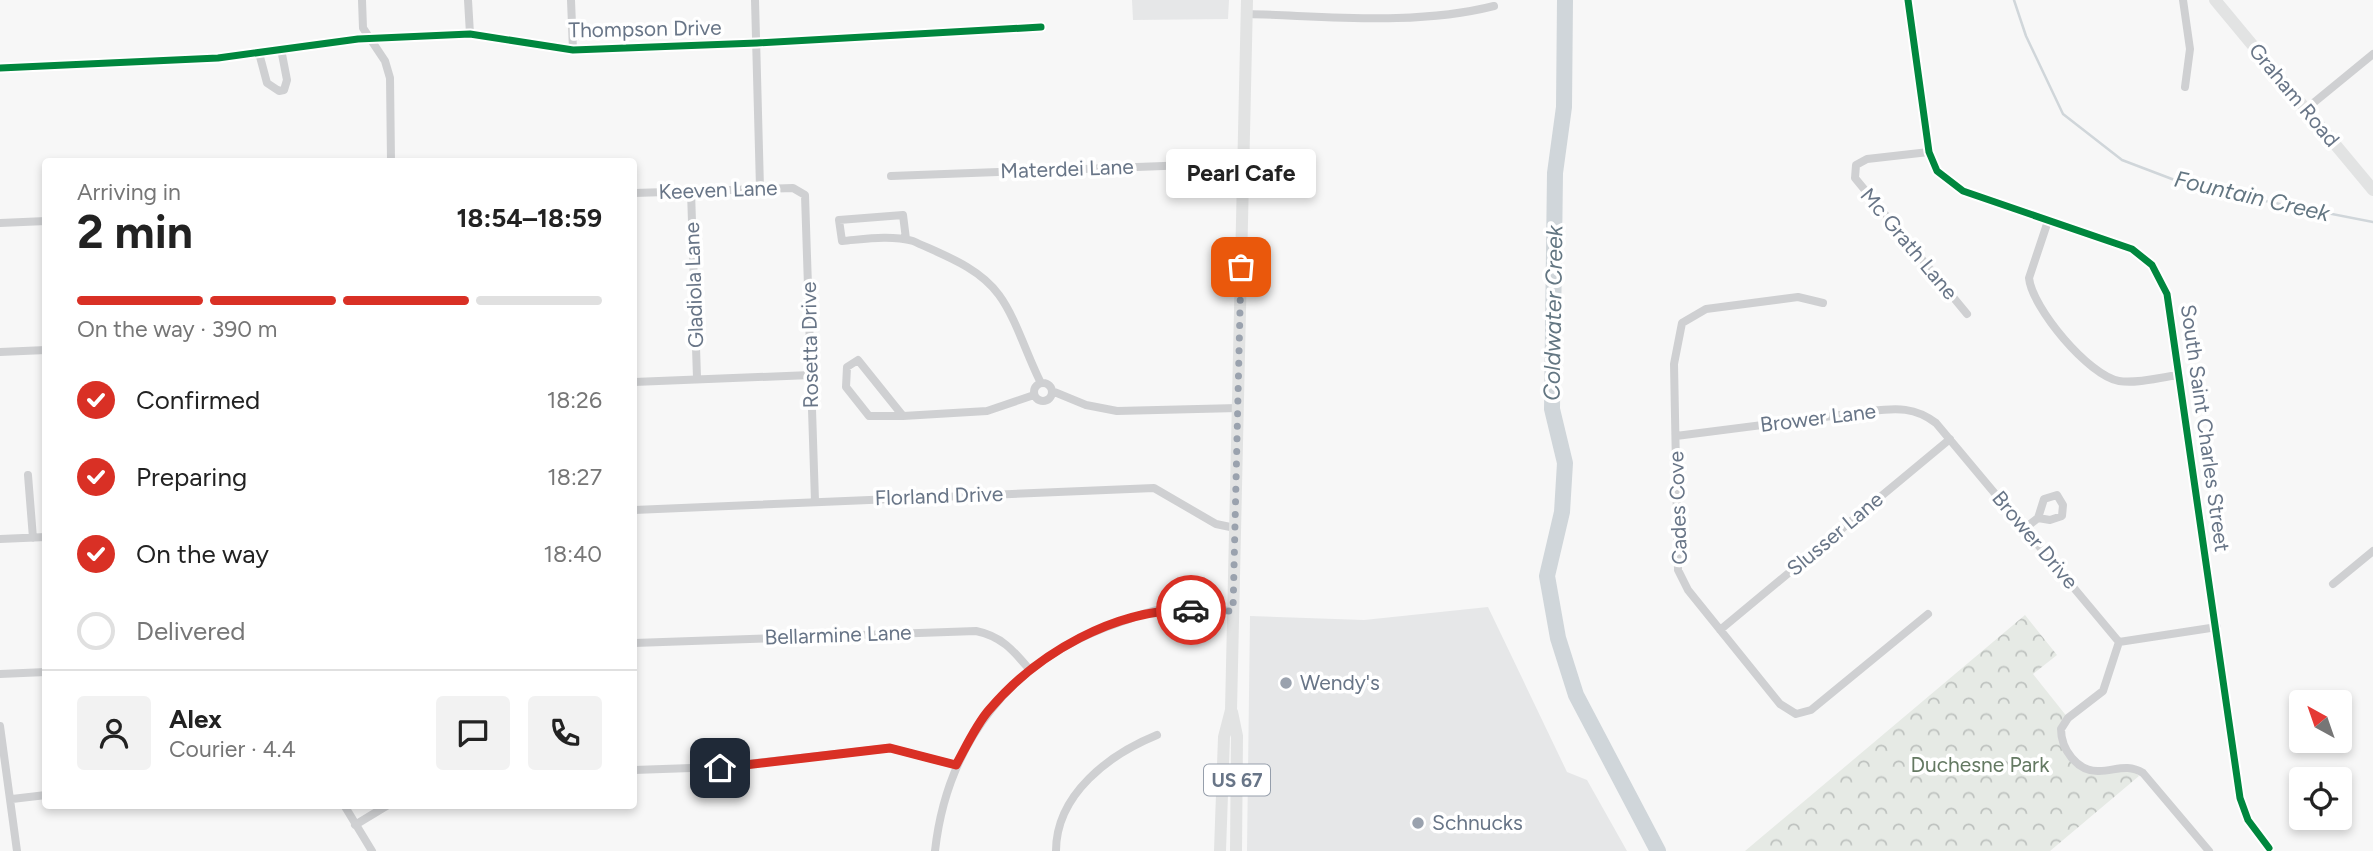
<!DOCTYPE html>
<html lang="en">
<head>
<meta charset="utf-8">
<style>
	body { margin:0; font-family:Figtree,sans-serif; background:#f2f2f2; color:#222; height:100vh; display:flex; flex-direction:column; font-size:26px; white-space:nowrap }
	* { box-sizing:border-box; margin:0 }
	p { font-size:23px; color:#767676 }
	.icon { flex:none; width:38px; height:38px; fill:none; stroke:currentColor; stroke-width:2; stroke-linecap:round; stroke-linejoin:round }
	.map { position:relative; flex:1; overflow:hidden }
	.side { position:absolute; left:42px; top:158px; width:595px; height:651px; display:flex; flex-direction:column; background:#fff; border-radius:7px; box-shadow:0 4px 10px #0003 }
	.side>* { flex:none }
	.needle { width:46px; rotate:320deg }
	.fabs { position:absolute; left:2289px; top:690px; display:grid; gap:14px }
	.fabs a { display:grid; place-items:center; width:63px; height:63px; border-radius:7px; background:#fff; box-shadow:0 4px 10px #0003; font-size:35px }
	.pin { position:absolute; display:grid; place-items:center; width:60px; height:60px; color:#fff; margin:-30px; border-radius:14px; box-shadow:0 4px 10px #0006 }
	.courier { position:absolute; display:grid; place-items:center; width:70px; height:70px; margin:-35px; border:5px solid #d93025; border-radius:50%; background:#fff; color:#222; box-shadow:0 2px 9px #0007 }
	.bubble { position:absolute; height:49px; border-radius:7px; background:#fff; box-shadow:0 4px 10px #0003; font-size:23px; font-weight:700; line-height:49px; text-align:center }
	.summary em { font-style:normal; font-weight:700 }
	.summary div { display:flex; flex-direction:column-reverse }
	.summary { display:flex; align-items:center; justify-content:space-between; height:119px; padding:0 35px }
	h1 { font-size:46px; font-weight:700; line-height:52px }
	.bar { display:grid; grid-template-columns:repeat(4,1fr); gap:10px 7px; align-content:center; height:84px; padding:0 35px }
	.bar i { height:9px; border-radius:5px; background:#e0e0e0 }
	.bar .current { background:#d93025 }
	.bar p { grid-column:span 4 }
	.line { display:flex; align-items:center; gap:18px; padding:0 35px; border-top:2px solid #e0e0e0 }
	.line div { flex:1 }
	.round { display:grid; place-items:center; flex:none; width:74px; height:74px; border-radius:7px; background:#f2f2f2 }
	ol { padding:0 35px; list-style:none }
	li { display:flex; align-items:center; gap:21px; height:77px }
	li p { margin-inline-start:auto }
	li .icon { padding:7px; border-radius:50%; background:#d93025; color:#fff; stroke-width:4 }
	li:last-child { color:#767676 }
	li i { width:38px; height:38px; border:4px solid #e0e0e0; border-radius:50% }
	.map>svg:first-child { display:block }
	.built { fill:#e6e7e8 }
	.park { fill:url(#park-crowns) }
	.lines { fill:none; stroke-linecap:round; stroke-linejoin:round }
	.stream { stroke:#d0d6da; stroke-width:2.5 }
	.river { stroke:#d0d6da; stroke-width:16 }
	.minor { stroke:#cfd0d2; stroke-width:8 }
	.primary { stroke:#e2e3e3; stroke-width:12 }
	.cycleway-casing { stroke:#fff; stroke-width:11 }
	.cycleway { stroke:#00873e; stroke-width:7 }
	.done { stroke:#9aa2ae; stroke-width:7; stroke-dasharray:0 12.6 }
	.route { stroke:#d93025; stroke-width:9 }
	.poi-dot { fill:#9aa2ae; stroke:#fff; stroke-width:2.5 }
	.labels { text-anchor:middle; stroke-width:7; stroke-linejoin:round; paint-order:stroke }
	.shield { fill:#fff; stroke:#959eab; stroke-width:2 }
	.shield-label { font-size:19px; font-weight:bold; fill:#687587 }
	.street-label { font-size:21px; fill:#687587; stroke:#fff }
	.poi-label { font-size:21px; fill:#687587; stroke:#fff; text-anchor:start }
	.park-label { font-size:21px; fill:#647962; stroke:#fff }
	.water-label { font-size:23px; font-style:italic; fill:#637682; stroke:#fff }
</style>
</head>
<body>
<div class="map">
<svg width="2373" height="851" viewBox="0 0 2373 851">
	<defs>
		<pattern id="park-crowns" width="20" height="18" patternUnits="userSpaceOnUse" patternTransform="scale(1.75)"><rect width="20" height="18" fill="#e6eae5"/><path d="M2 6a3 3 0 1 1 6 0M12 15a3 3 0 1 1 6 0" fill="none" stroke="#bec2bf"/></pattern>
	</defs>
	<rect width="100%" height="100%" fill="#f7f7f7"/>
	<path class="built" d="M 1132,0 L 1229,0 L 1228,19 L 1133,20 Z
		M 1488,607 L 1567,772 L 1587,780 L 1627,851 L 1247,851 L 1250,616 L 1364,620 Z"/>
	<path class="park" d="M 2025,615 L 2057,655 L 2033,674 L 2068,718 L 2061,729 L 2065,750 L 2088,769 L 2131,767 L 2139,776 L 2050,851 L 1745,851 Z"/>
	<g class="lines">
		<path class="stream" d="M 2014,0 L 2026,36 L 2063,114 L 2122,160 L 2193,187 L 2373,222"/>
		<path class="river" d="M 1565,0 L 1564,107 L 1555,173 L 1552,409 L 1565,463 L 1562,512 L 1547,576 L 1558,638 L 1576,695 L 1658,851"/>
		<path class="minor" d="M 362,0 L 363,28 L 385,61 L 390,78 L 391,161
			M 468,0 L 470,34
			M 571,0 L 573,50
			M 755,0 L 760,188
			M 1908,0 L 1929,152 L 1937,171 L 1963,191 L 2132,249 L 2152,265 L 2167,294 L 2240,798 L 2248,820 L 2269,848
			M 2183,0 L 2190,49 L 2185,87
			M 1247,14 C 1327,16 1415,26 1494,6
			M 259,53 L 267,83 L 279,91 L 284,90 L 287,80 L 281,49
			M 0,68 L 218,58 L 358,39 L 470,34 L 573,50 L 757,43 L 1041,27
			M 2306,109 L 2373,54
			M 1929,152 L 1867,159 L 1856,165 L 1855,178 L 1967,314
			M 891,176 L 1244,163
			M 691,191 L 697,378
			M 634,193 L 793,188 L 805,195 L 815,501
			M 2048,221 L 2029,278 C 2032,308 2089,376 2119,381 C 2138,384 2160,377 2179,375
			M 0,223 L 46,221
			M 906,239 L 903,215 L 839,220 L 842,241 C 866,239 890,235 913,241 C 943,255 979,267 999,295 C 1016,318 1027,356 1041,383
			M 1823,303 L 1798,297 L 1706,309 L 1682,323 L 1674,364 L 1678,570 L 1688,590 L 1780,704 L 1796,714 L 1811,710 L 1928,614
			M 0,352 L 46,350
			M 634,382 L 811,375
			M1034 392a9 9 0 1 1 18 0a9 9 0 1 1-18 0Z
			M 1052,391 L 1086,405 L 1117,411 L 1238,408
			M 903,416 L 869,416 L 846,387 L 847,367 L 858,360 L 903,416 L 987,411 L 1034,395
			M 1676,436 L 1871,411 C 1897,408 1915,407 1936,423 L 2119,642
			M 28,475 L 33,538
			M 634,510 L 1154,488 L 1216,524 L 1235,528
			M 2025,528 L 2038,518 L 2044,499 L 2057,495 L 2063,505 L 2062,516 L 2050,520 L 2038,518
			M 0,539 L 46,537
			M 2333,584 L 2373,551
			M 1720,630 L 1950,439
			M 634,643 L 976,631 C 1001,636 1013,650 1029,669
			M 0,674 L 46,672
			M 0,726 L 17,851
			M 634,770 L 720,767 L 890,748 L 956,765
			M 12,799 L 46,795
			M 344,805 L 372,851
			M 355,825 L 388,805
			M 935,851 C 947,742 1013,658 1118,623 C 1132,619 1149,610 1163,609 C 1186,607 1210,610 1233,611
			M 1056,851 C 1056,794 1110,754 1157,735
			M 2209,851 L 2143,773 C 2127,763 2115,771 2099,771 C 2077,772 2061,749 2061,729 L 2068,718 L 2103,691 L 2119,642 L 2217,627"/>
		<path class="primary" d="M 2215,0 L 2373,190
			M 1232,712 L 1237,736 L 1236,851
			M 1220,851 L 1224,737 L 1231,710 L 1247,0"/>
		<defs>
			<path id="cycleway" d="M 1908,0 L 1929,152 L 1937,171 L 1963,191 L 2132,249 L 2152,265 L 2167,294 L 2240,798 L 2248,820 L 2269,848
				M 0,68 L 218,58 L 358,39 L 470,34 L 573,50 L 757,43 L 1041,27"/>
		</defs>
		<use href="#cycleway" class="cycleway-casing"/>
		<use href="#cycleway" class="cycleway"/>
	</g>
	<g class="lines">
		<path class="done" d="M 1191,610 L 1233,611 L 1241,267"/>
		<path class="route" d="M 720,768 L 890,748 L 956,765 C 966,747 976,725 989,710 C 1037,653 1116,608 1191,610"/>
	</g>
	<g class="poi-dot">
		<circle cx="1286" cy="683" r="7"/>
		<circle cx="1418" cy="823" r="7"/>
	</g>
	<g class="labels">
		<rect class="shield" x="1204" y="764.5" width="66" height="31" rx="5"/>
		<g class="shield-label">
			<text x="1237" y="787">US 67</text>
		</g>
		<g class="street-label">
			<text transform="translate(645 29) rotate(-1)" y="7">Thompson Drive</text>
			<text transform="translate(2294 95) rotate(50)" y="7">Graham Road</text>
			<text transform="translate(1067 169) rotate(-2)" y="7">Materdei Lane</text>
			<text transform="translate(718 190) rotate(-2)" y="7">Keeven Lane</text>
			<text transform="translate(1909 244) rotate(50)" y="7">Mc Grath Lane</text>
			<text transform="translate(694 285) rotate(-92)" y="7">Gladiola Lane</text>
			<text transform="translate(810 345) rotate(-91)" y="7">Rosetta Drive</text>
			<text transform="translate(1818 418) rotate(-7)" y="7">Brower Lane</text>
			<text transform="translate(2205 428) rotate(82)" y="7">South Saint Charles Street</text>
			<text transform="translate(939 496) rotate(-2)" y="7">Florland Drive</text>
			<text transform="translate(1678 508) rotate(-92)" y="7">Cades Cove</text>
			<text transform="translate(1835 534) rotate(-40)" y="7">Slusser Lane</text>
			<text transform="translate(2035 540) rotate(50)" y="7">Brower Drive</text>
			<text transform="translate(838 635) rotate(-2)" y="7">Bellarmine Lane</text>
		</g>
		<g class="poi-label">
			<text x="1300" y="690">Wendy's</text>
			<text x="1432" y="830">Schnucks</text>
		</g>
		<g class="park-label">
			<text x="1980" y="772">Duchesne Park</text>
		</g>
		<g class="water-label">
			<text transform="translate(2252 196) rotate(13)" y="8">Fountain Creek</text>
			<text transform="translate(1553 313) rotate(-89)" y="8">Coldwater Creek</text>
		</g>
	</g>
</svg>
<div class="fabs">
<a><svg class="needle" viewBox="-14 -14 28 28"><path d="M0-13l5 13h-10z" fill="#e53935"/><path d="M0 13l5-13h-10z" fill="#767676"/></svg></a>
<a><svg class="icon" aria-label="locate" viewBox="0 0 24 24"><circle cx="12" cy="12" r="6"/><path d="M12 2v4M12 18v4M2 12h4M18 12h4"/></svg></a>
</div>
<div class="pin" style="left:1241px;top:267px;background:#ea580c"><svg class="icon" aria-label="bag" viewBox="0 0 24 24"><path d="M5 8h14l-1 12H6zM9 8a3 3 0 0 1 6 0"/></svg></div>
<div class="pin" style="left:720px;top:768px;background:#1f2937"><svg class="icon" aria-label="home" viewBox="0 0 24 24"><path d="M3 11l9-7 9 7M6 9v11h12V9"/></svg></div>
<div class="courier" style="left:1191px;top:610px"><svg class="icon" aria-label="car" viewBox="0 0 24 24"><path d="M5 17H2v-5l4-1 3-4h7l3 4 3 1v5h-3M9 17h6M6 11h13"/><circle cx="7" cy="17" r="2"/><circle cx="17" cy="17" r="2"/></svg></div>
<div class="bubble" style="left:1166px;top:149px;width:150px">Pearl Cafe</div>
<section class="side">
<div class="summary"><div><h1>2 min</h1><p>Arriving in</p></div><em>18:54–18:59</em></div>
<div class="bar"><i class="current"></i><i class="current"></i><i class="current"></i><i></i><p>On the way · 390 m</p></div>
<ol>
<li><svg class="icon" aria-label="check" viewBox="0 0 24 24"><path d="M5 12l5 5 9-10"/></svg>Confirmed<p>18:26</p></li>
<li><svg class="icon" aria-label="check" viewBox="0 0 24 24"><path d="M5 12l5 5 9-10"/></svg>Preparing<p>18:27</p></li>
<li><svg class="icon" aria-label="check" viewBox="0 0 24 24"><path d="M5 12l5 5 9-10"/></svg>On the way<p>18:40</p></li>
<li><i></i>Delivered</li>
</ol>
<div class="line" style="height:126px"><a class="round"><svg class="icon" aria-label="person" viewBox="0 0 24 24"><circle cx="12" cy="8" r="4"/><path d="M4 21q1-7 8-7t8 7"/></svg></a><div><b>Alex</b><p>Courier · 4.4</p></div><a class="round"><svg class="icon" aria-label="chat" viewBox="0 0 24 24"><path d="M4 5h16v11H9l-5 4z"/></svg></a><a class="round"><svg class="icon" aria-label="phone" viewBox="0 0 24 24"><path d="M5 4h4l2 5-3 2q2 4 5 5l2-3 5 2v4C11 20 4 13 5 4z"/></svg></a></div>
</section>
</div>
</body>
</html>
